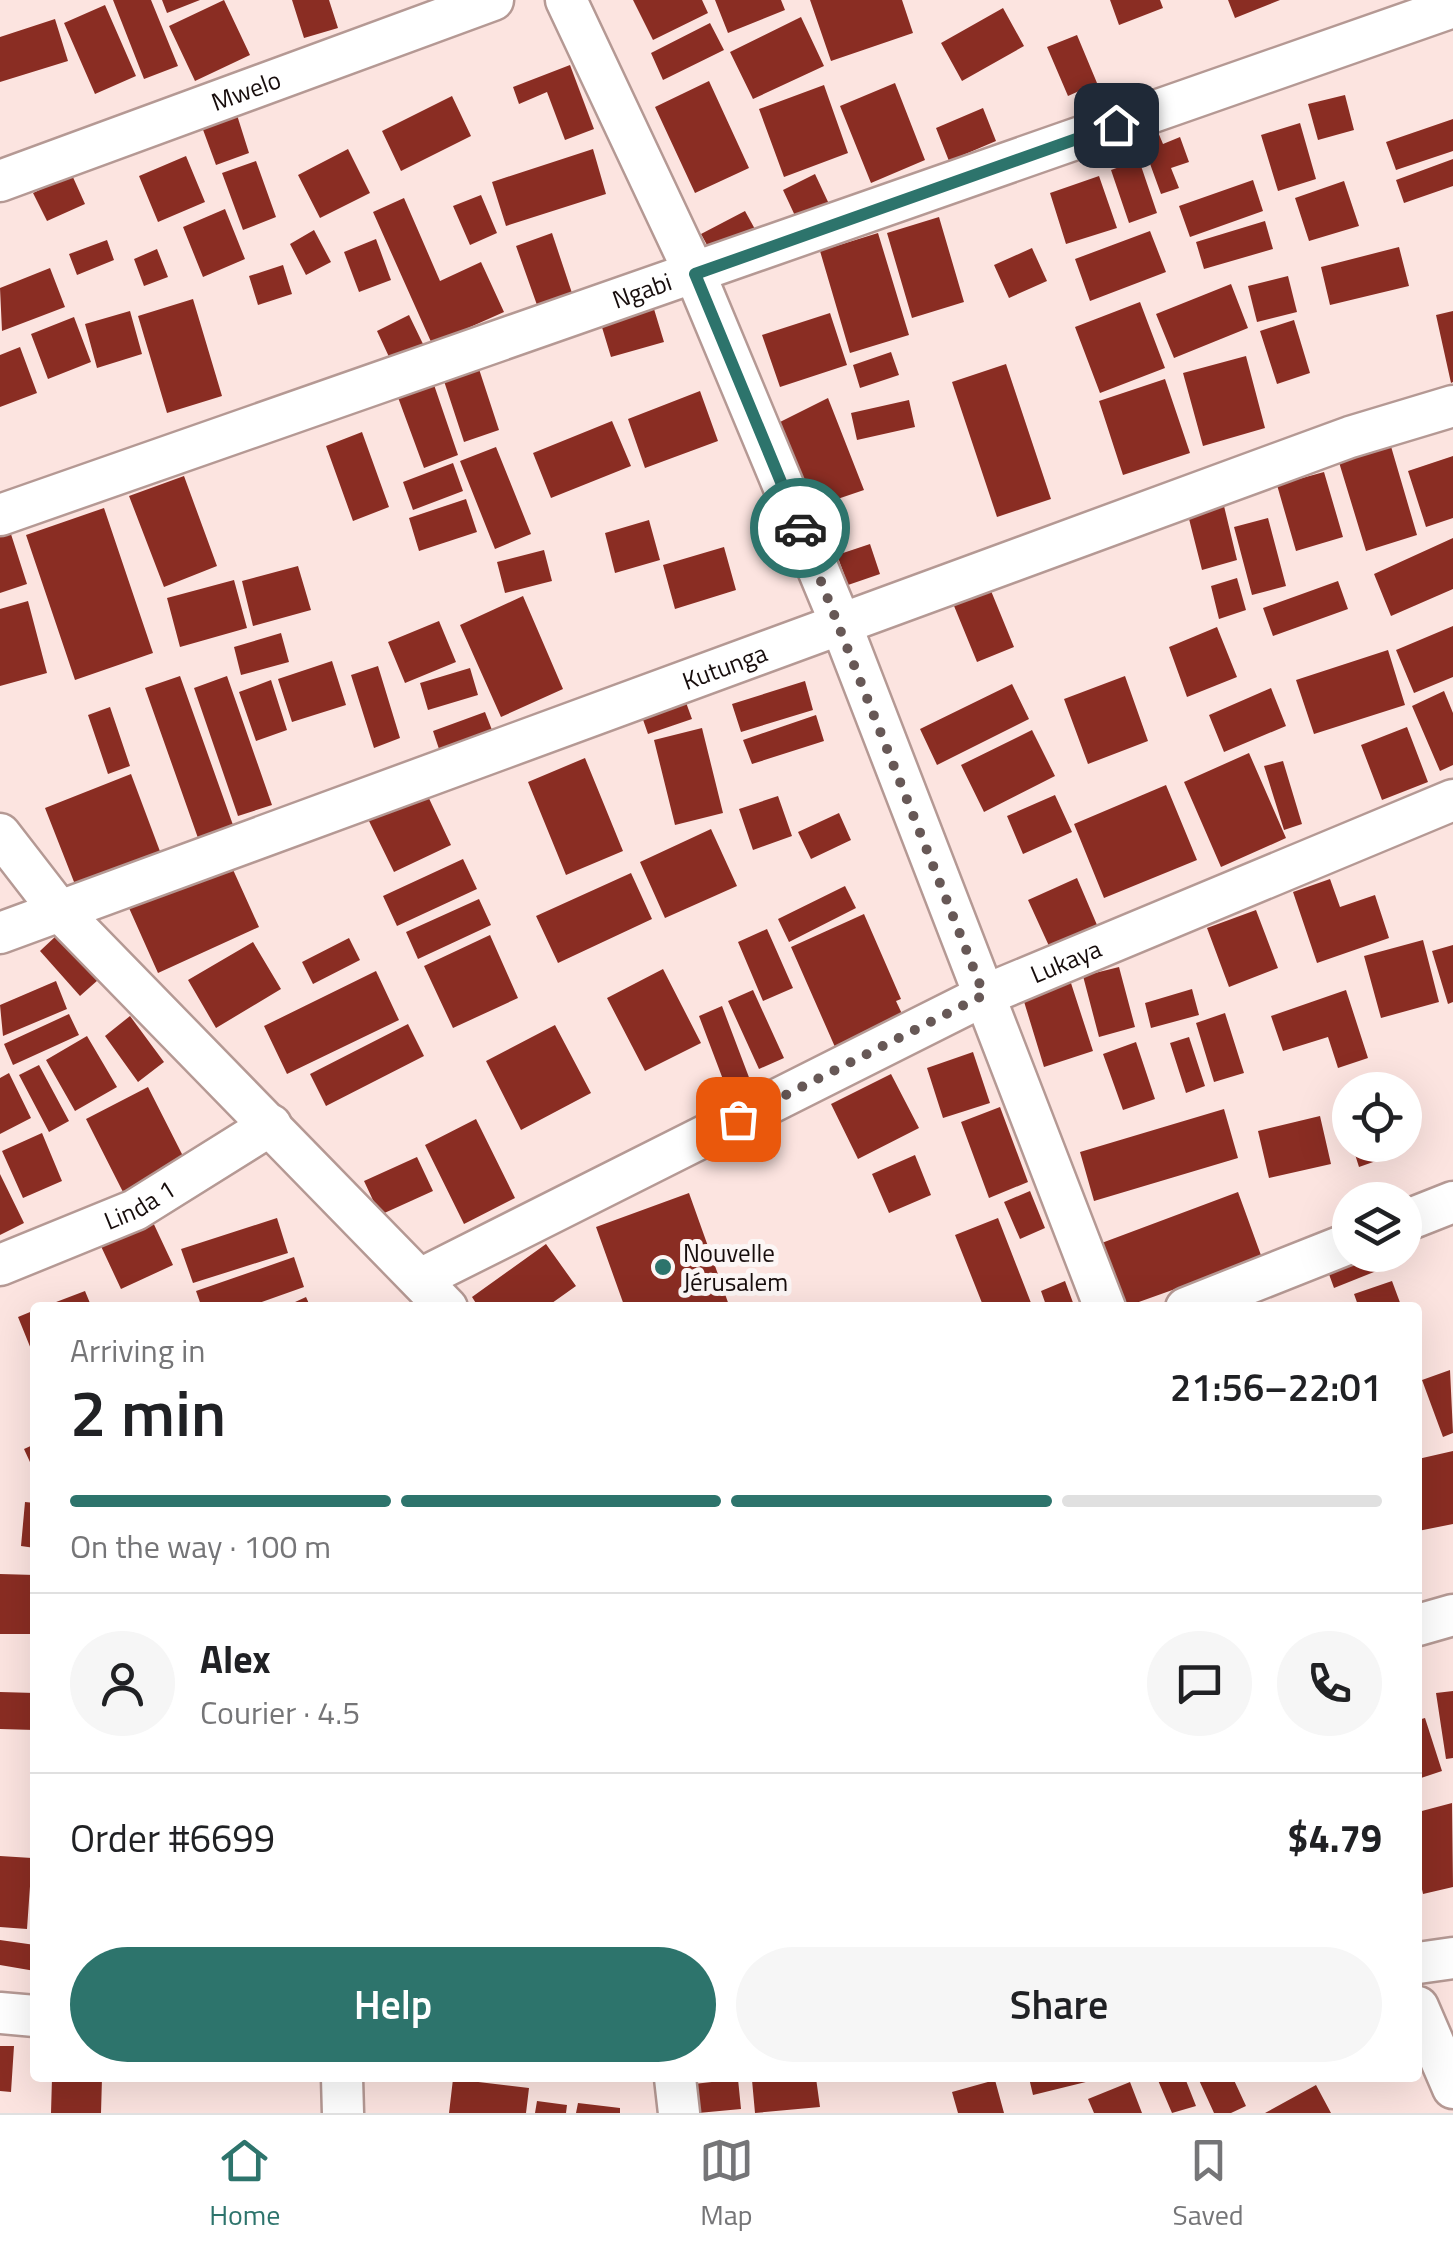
<!DOCTYPE html>
<html lang="en">
<head>
<meta charset="utf-8">
<style>
	body { margin:0; font-family:"Titillium Web",sans-serif; background:#f6f6f6; color:#202124; height:100vh; display:flex; flex-direction:column; font-size:38px; white-space:nowrap }
	* { box-sizing:border-box; margin:0 }
	p { font-size:32px; color:#757577 }
	.icon { flex:none; width:55px; height:55px; fill:none; stroke:currentColor; stroke-width:2; stroke-linecap:round; stroke-linejoin:round }
	.map { position:relative; flex:1; overflow:hidden }
	.panel { position:absolute; left:30px; top:1302px; width:1392px; height:780px; display:flex; flex-direction:column; background:#fff; border-radius:10px; box-shadow:0 10px 40px #0002 }
	.panel>* { flex:none }
	.buttons { position:absolute; left:1332px; top:1072px; display:grid; gap:20px }
	.buttons a { display:grid; place-items:center; width:90px; height:90px; border-radius:50%; background:#fff; box-shadow:0 10px 40px #0002; font-size:50px }
	.pin { position:absolute; display:grid; place-items:center; width:85px; height:85px; color:#fff; margin:-42px; border-radius:20px; box-shadow:0 5px 15px #0006 }
	.courier { position:absolute; display:grid; place-items:center; width:100px; height:100px; margin:-50px; border:8px solid #2d746c; border-radius:50%; background:#fff; color:#222; box-shadow:0 2px 12px #0007 }
	.summary em { font-style:normal; font-weight:600 }
	.summary div { display:flex; flex-direction:column-reverse }
	.summary { display:flex; align-items:center; justify-content:space-between; height:170px; padding:0 40px }
	h1 { font-size:65px; font-weight:600; line-height:75px }
	.bar { display:grid; grid-template-columns:repeat(4,1fr); gap:15px 10px; align-content:center; height:120px; padding:0 40px }
	.bar i { height:12px; border-radius:8px; background:#e0e0e0 }
	.bar .selected { background:#2d746c }
	.bar p { grid-column:span 4 }
	.line { display:flex; align-items:center; gap:25px; padding:0 40px; border-top:2px solid #e0e0e0 }
	.line div { flex:1 }
	.round { display:grid; place-items:center; flex:none; width:105px; height:105px; border-radius:52px; background:#f6f6f6 }
	.button { display:flex; gap:20px; margin-top:auto; padding:20px 40px }
	.button a { flex:1; height:115px; border-radius:60px; background:#2d746c; color:#fff; font-size:40px; font-weight:600; line-height:115px; text-align:center }
	.button a+a { background:#f6f6f6; color:#202124 }
	.tabs { display:flex; justify-content:space-around; align-items:center; height:140px; border-top:2px solid #e0e0e0; background:#fff; font-size:28px; color:#757577 }
	.tabs a { display:grid; justify-items:center; gap:5px }
	.tabs .selected { color:#2d746c }
	.map>svg:first-child { display:block }
	.building { fill:#8a2d23 }
	.lines { fill:none; stroke-linecap:round; stroke-linejoin:round }
	.street-casing { stroke:#b59994; stroke-width:45 }
	.street { stroke:#fff; stroke-width:40 }
	.done { stroke:#675856; stroke-width:10; stroke-dasharray:0 18 }
	.route { stroke:#2d746c; stroke-width:12 }
	.poi-dot { fill:#2d746c; stroke:#fcf6f5; stroke-width:4 }
	.labels { text-anchor:middle; stroke-width:10; stroke-linejoin:round; paint-order:stroke }
	.street-label { font-size:25px; fill:#170d0c; stroke:#fcf6f5 }
	.poi-label { font-size:25px; fill:#170d0c; stroke:#fcf6f5; text-anchor:start }
</style>
</head>
<body>
<div class="map">
<svg width="1453" height="2113" viewBox="0 0 1453 2113">
	<rect width="100%" height="100%" fill="#fce4e0"/>
	<path class="building" d="M 113,0 L 151,0 L 178,66 L 144,79 Z
		M 162,0 L 200,0 L 167,13 Z
		M 224,0 L 250,55 L 195,81 L 169,26 Z
		M 292,0 L 329,0 L 338,28 L 304,38 Z
		M 633,0 L 702,0 L 708,13 L 653,40 Z
		M 715,0 L 781,0 L 785,10 L 728,33 Z
		M 810,0 L 902,0 L 913,33 L 831,61 Z
		M 1110,0 L 1160,0 L 1163,8 L 1119,25 Z
		M 1228,0 L 1280,0 L 1235,18 Z
		M 105,5 L 136,76 L 95,94 L 64,23 Z
		M 1003,8 L 1024,46 L 962,81 L 941,43 Z
		M 801,17 L 824,66 L 753,99 L 730,52 Z
		M 55,19 L 68,61 L 0,82 L 0,37 Z
		M 710,23 L 724,50 L 663,80 L 651,53 Z
		M 1077,35 L 1097,83 L 1068,96 L 1047,47 Z
		M 570,65 L 594,129 L 565,140 L 547,92 L 519,104 L 513,87 Z
		M 709,81 L 749,168 L 695,193 L 655,107 Z
		M 895,83 L 925,160 L 871,183 L 840,106 Z
		M 824,85 L 848,153 L 784,177 L 759,109 Z
		M 1345,95 L 1354,130 L 1318,140 L 1308,104 Z
		M 452,96 L 471,136 L 401,171 L 382,131 Z
		M 983,108 L 996,141 L 949,161 L 936,128 Z
		M 237,115 L 249,153 L 216,165 L 202,127 Z
		M 1453,119 L 1453,151 L 1396,170 L 1386,142 Z
		M 1300,123 L 1316,179 L 1278,191 L 1261,135 Z
		M 1158,132 L 1163,144 L 1180,137 L 1189,162 L 1171,168 L 1179,188 L 1161,194 L 1141,139 Z
		M 348,149 L 370,193 L 320,218 L 298,175 Z
		M 593,149 L 606,194 L 506,226 L 492,182 Z
		M 186,156 L 205,202 L 158,222 L 139,176 Z
		M 1453,159 L 1453,186 L 1404,203 L 1396,180 Z
		M 1139,160 L 1157,213 L 1129,223 L 1111,170 Z
		M 256,161 L 276,217 L 243,230 L 222,173 Z
		M 815,174 L 829,204 L 797,220 L 783,190 Z
		M 72,175 L 85,204 L 47,221 L 33,193 Z
		M 1099,176 L 1117,228 L 1066,244 L 1050,193 Z
		M 1253,180 L 1263,211 L 1190,237 L 1179,206 Z
		M 1344,181 L 1359,226 L 1309,241 L 1295,198 Z
		M 481,195 L 497,233 L 470,245 L 453,206 Z
		M 404,198 L 440,281 L 481,262 L 504,312 L 432,344 L 373,212 Z
		M 225,209 L 245,259 L 203,277 L 183,227 Z
		M 745,211 L 756,231 L 712,254 L 701,234 Z
		M 939,217 L 964,302 L 912,318 L 887,233 Z
		M 1265,221 L 1273,249 L 1204,269 L 1196,242 Z
		M 314,230 L 331,262 L 306,275 L 290,244 Z
		M 1150,231 L 1166,272 L 1090,301 L 1075,259 Z
		M 552,233 L 572,293 L 537,305 L 516,246 Z
		M 878,233 L 909,335 L 850,353 L 820,251 Z
		M 376,239 L 391,280 L 359,292 L 344,252 Z
		M 107,240 L 114,260 L 77,275 L 69,254 Z
		M 1399,247 L 1409,286 L 1330,305 L 1321,267 Z
		M 1032,248 L 1047,281 L 1009,298 L 994,265 Z
		M 157,249 L 168,277 L 144,286 L 134,259 Z
		M 283,265 L 292,294 L 258,305 L 249,276 Z
		M 50,268 L 65,307 L 2,331 L 0,288 Z
		M 1288,276 L 1297,312 L 1257,322 L 1248,286 Z
		M 1231,284 L 1248,328 L 1174,358 L 1156,314 Z
		M 193,299 L 222,396 L 167,413 L 138,316 Z
		M 1140,302 L 1165,368 L 1100,393 L 1075,327 Z
		M 654,309 L 664,342 L 611,357 L 601,324 Z
		M 130,311 L 142,354 L 97,368 L 85,324 Z
		M 1453,311 L 1453,382 L 1451,383 L 1436,315 Z
		M 830,313 L 847,365 L 780,387 L 762,335 Z
		M 409,315 L 423,344 L 390,359 L 377,331 Z
		M 74,317 L 91,362 L 48,379 L 31,334 Z
		M 1294,320 L 1310,373 L 1277,384 L 1260,331 Z
		M 20,347 L 37,393 L 0,407 L 0,355 Z
		M 891,352 L 899,375 L 860,388 L 853,365 Z
		M 1246,356 L 1265,428 L 1203,446 L 1183,373 Z
		M 1006,364 L 1051,499 L 997,517 L 952,382 Z
		M 478,366 L 499,430 L 464,442 L 443,378 Z
		M 432,379 L 458,455 L 424,468 L 396,392 Z
		M 1165,379 L 1190,453 L 1123,475 L 1099,401 Z
		M 700,391 L 718,441 L 645,468 L 628,419 Z
		M 828,398 L 864,490 L 811,508 L 774,425 Z
		M 909,400 L 915,427 L 857,440 L 851,413 Z
		M 612,421 L 631,466 L 551,498 L 533,453 Z
		M 362,432 L 389,507 L 353,521 L 326,446 Z
		M 1390,443 L 1417,535 L 1366,551 L 1338,459 Z
		M 496,447 L 531,534 L 495,549 L 460,461 Z
		M 1453,456 L 1453,518 L 1426,527 L 1408,471 Z
		M 453,463 L 463,491 L 413,510 L 403,482 Z
		M 1324,472 L 1343,537 L 1296,551 L 1277,485 Z
		M 184,476 L 217,566 L 164,587 L 129,496 Z
		M 466,499 L 477,532 L 419,551 L 409,518 Z
		M 1224,506 L 1237,560 L 1202,570 L 1188,515 Z
		M 104,508 L 153,653 L 75,680 L 26,535 Z
		M 1268,518 L 1286,586 L 1252,595 L 1234,527 Z
		M 649,520 L 660,560 L 615,573 L 605,533 Z
		M 10,531 L 27,584 L 0,593 L 0,534 Z
		M 1453,538 L 1453,589 L 1391,616 L 1374,574 Z
		M 870,544 L 880,574 L 848,585 L 837,555 Z
		M 724,547 L 736,590 L 675,609 L 663,565 Z
		M 544,550 L 552,581 L 505,593 L 497,562 Z
		M 298,566 L 311,610 L 253,626 L 242,581 Z
		M 1237,578 L 1246,610 L 1219,619 L 1211,586 Z
		M 234,580 L 247,628 L 180,647 L 167,598 Z
		M 1338,581 L 1348,609 L 1273,636 L 1263,608 Z
		M 989,586 L 1014,647 L 977,662 L 952,601 Z
		M 523,596 L 563,689 L 501,717 L 460,625 Z
		M 28,601 L 47,673 L 0,686 L 0,609 Z
		M 439,621 L 456,662 L 405,683 L 388,642 Z
		M 1453,626 L 1453,677 L 1414,693 L 1396,650 Z
		M 1217,627 L 1237,677 L 1187,697 L 1169,647 Z
		M 281,633 L 289,662 L 241,675 L 234,647 Z
		M 1388,650 L 1405,705 L 1314,734 L 1296,680 Z
		M 332,661 L 346,705 L 292,722 L 278,679 Z
		M 378,666 L 400,738 L 374,748 L 351,675 Z
		M 470,668 L 478,695 L 428,710 L 420,683 Z
		M 180,676 L 233,825 L 198,838 L 145,688 Z
		M 227,676 L 272,805 L 238,816 L 194,688 Z
		M 1125,676 L 1148,741 L 1088,764 L 1064,699 Z
		M 271,680 L 287,730 L 256,741 L 239,692 Z
		M 805,681 L 813,710 L 741,732 L 732,704 Z
		M 1012,684 L 1029,719 L 937,765 L 920,729 Z
		M 1271,688 L 1286,726 L 1224,752 L 1209,715 Z
		M 1444,691 L 1453,713 L 1453,765 L 1440,771 L 1412,706 Z
		M 684,697 L 692,719 L 648,734 L 640,711 Z
		M 110,707 L 130,766 L 108,774 L 88,715 Z
		M 485,712 L 492,730 L 439,749 L 433,731 Z
		M 816,715 L 824,741 L 752,764 L 743,740 Z
		M 1407,727 L 1428,782 L 1382,800 L 1361,745 Z
		M 702,728 L 723,813 L 675,825 L 654,740 Z
		M 1032,730 L 1055,776 L 984,812 L 961,765 Z
		M 1249,753 L 1286,838 L 1221,867 L 1184,782 Z
		M 585,758 L 623,851 L 566,875 L 528,782 Z
		M 1283,761 L 1302,824 L 1284,830 L 1264,766 Z
		M 131,774 L 161,854 L 76,887 L 45,808 Z
		M 1166,785 L 1197,860 L 1104,898 L 1074,824 Z
		M 425,790 L 451,845 L 394,872 L 368,819 Z
		M 1055,795 L 1072,832 L 1023,854 L 1007,816 Z
		M 778,796 L 792,836 L 753,850 L 739,809 Z
		M 839,813 L 851,840 L 811,859 L 798,832 Z
		M 711,829 L 737,886 L 665,918 L 640,862 Z
		M 463,859 L 477,889 L 397,926 L 383,896 Z
		M 230,863 L 259,927 L 158,973 L 129,908 Z
		M 631,873 L 652,919 L 558,963 L 536,916 Z
		M 1077,878 L 1097,925 L 1049,946 L 1028,900 Z
		M 1330,879 L 1340,907 L 1375,895 L 1389,938 L 1317,963 L 1293,892 Z
		M 845,886 L 856,908 L 789,942 L 778,919 Z
		M 479,899 L 491,925 L 418,959 L 406,932 Z
		M 1256,910 L 1278,968 L 1229,987 L 1207,928 Z
		M 864,914 L 901,999 L 896,1001 L 903,1016 L 835,1047 L 791,947 Z
		M 767,929 L 793,988 L 763,1001 L 738,942 Z
		M 57,935 L 98,980 L 80,996 L 40,951 Z
		M 490,935 L 518,998 L 453,1028 L 424,966 Z
		M 349,938 L 360,960 L 313,984 L 302,962 Z
		M 1423,940 L 1439,1002 L 1381,1018 L 1364,956 Z
		M 253,942 L 281,989 L 216,1028 L 188,980 Z
		M 1453,945 L 1453,1002 L 1448,1004 L 1432,951 Z
		M 1119,967 L 1135,1027 L 1099,1037 L 1083,976 Z
		M 663,969 L 701,1043 L 645,1071 L 607,998 Z
		M 376,971 L 399,1020 L 287,1074 L 264,1026 Z
		M 1070,980 L 1093,1051 L 1044,1067 L 1022,995 Z
		M 56,981 L 67,1009 L 3,1036 L 0,1005 Z
		M 1192,989 L 1199,1015 L 1151,1028 L 1145,1003 Z
		M 753,990 L 784,1058 L 759,1069 L 728,1001 Z
		M 1346,990 L 1368,1058 L 1338,1068 L 1328,1037 L 1283,1051 L 1271,1016 Z
		M 722,1006 L 750,1080 L 727,1090 L 699,1016 Z
		M 1225,1013 L 1244,1073 L 1214,1082 L 1196,1023 Z
		M 69,1014 L 79,1035 L 13,1065 L 4,1044 Z
		M 130,1016 L 164,1062 L 138,1082 L 105,1036 Z
		M 408,1024 L 424,1056 L 326,1106 L 310,1074 Z
		M 555,1025 L 591,1093 L 521,1130 L 486,1061 Z
		M 87,1036 L 117,1087 L 75,1111 L 46,1060 Z
		M 1189,1037 L 1205,1086 L 1186,1093 L 1170,1043 Z
		M 1136,1042 L 1155,1099 L 1123,1110 L 1103,1054 Z
		M 973,1052 L 990,1103 L 943,1118 L 927,1068 Z
		M 39,1065 L 69,1121 L 49,1132 L 19,1075 Z
		M 9,1073 L 31,1118 L 0,1134 L 0,1078 Z
		M 891,1074 L 919,1128 L 858,1159 L 831,1104 Z
		M 148,1087 L 185,1160 L 123,1192 L 86,1119 Z
		M 1000,1107 L 1028,1182 L 989,1198 L 961,1122 Z
		M 1224,1109 L 1238,1158 L 1094,1201 L 1080,1152 Z
		M 1320,1116 L 1331,1164 L 1269,1178 L 1258,1131 Z
		M 476,1119 L 515,1198 L 464,1224 L 425,1145 Z
		M 42,1133 L 62,1181 L 23,1198 L 2,1151 Z
		M 1352,1145 L 1393,1145 L 1396,1154 L 1359,1167 Z
		M 915,1155 L 931,1195 L 889,1213 L 872,1174 Z
		M 417,1157 L 433,1191 L 380,1215 L 364,1181 Z
		M 0,1174 L 24,1223 L 0,1235 Z
		M 1030,1191 L 1045,1228 L 1020,1239 L 1004,1202 Z
		M 1238,1192 L 1262,1258 L 1122,1308 L 1099,1244 Z
		M 689,1193 L 730,1308 L 625,1308 L 596,1227 Z
		M 151,1218 L 173,1265 L 121,1289 L 99,1242 Z
		M 277,1218 L 288,1253 L 193,1283 L 181,1249 Z
		M 998,1218 L 1033,1308 L 984,1308 L 955,1235 Z
		M 546,1244 L 576,1286 L 545,1308 L 479,1308 L 472,1297 Z
		M 1354,1255 L 1396,1255 L 1399,1262 L 1334,1288 L 1326,1266 Z
		M 294,1257 L 304,1287 L 245,1308 L 202,1308 L 196,1291 Z
		M 1065,1281 L 1075,1308 L 1047,1308 L 1041,1291 Z
		M 1392,1281 L 1402,1308 L 1359,1308 L 1354,1294 Z
		M 85,1291 L 92,1308 L 43,1308 L 43,1307 Z
		M 306,1297 L 311,1308 L 282,1308 Z
		M 35,1310 L 35,1359 L 18,1317 Z
		M 1450,1370 L 1453,1433 L 1443,1437 L 1422,1380 Z
		M 35,1444 L 35,1473 L 24,1449 Z
		M 1453,1451 L 1453,1524 L 1418,1531 L 1418,1459 Z
		M 25,1502 L 35,1503 L 35,1548 L 21,1546 Z
		M 0,1574 L 35,1575 L 35,1634 L 0,1634 Z
		M 1453,1691 L 1453,1758 L 1446,1759 L 1436,1693 Z
		M 0,1692 L 35,1693 L 35,1730 L 0,1729 Z
		M 1425,1718 L 1442,1771 L 1418,1779 L 1418,1720 Z
		M 1452,1803 L 1453,1887 L 1423,1894 L 1418,1871 L 1418,1812 Z
		M 0,1856 L 32,1858 L 27,1929 L 0,1927 Z
		M 0,1940 L 35,1945 L 35,1971 L 0,1965 Z
		M 0,2046 L 14,2046 L 11,2092 L 0,2091 Z
		M 52,2078 L 102,2078 L 101,2113 L 51,2113 Z
		M 816,2078 L 820,2107 L 755,2113 L 752,2080 Z
		M 1029,2078 L 1098,2078 L 1098,2079 L 1033,2095 Z
		M 1157,2078 L 1185,2078 L 1196,2106 L 1172,2113 Z
		M 1198,2078 L 1233,2078 L 1246,2106 L 1231,2113 L 1214,2113 Z
		M 453,2079 L 529,2088 L 526,2113 L 449,2113 Z
		M 738,2079 L 741,2109 L 698,2113 L 694,2084 Z
		M 995,2080 L 1004,2113 L 958,2113 L 952,2092 Z
		M 1130,2082 L 1142,2113 L 1094,2113 L 1088,2099 Z
		M 1316,2085 L 1331,2113 L 1265,2113 Z
		M 537,2101 L 567,2105 L 566,2113 L 535,2113 Z
		M 578,2103 L 620,2108 L 620,2113 L 576,2113 Z"/>
	<g class="lines">
		<defs>
			<g id="street">
				<path d="M 566,0 L 695,274 L 840,622 L 1105,1308"/>
				<path id="s1" d="M 0,181 L 493,0"/>
				<path id="s2" d="M 0,515 L 1453,7"/>
				<path d="M 0,834 L 58,909 L 447,1308"/>
				<path id="s3" d="M 0,933 L 1350,437 L 1453,406"/>
				<path d="M 1405,1221 L 1453,1202"/>
				<path id="s4" d="M 0,1265 L 135,1210 L 271,1125"/>
				<path id="s5" d="M 420,1279 L 985,995 L 1453,800"/>
				<path d="M 1186,1308 L 1350,1243"/>
				<path d="M 1418,1625 L 1453,1615"/>
				<path d="M 1418,1963 L 1453,1958"/>
				<path d="M 1418,2007 L 1453,2088"/>
				<path d="M 0,2013 L 35,2016"/>
				<path d="M 342,2078 L 343,2113"/>
				<path d="M 675,2078 L 679,2113"/>
			</g>
		</defs>
		<use href="#street" class="street-casing"/>
		<use href="#street" class="street"/>
	</g>
	<g class="lines">
		<path class="done" d="M 738,1119 L 984,995 L 800,528"/>
		<path class="route" d="M 800,528 L 695,274 L 1116,125"/>
	</g>
	<circle class="poi-dot" cx="663" cy="1267" r="10"/>
	<g class="labels">
		<g class="street-label">
			<text dy="9" stroke="none"><textPath href="#s1" startOffset="262">Mwelo</textPath></text>
			<text dy="9" stroke="none"><textPath href="#s2" startOffset="680">Ngabi</textPath></text>
			<text dy="9" stroke="none"><textPath href="#s3" startOffset="772">Kutunga</textPath></text>
			<text dy="9" stroke="none"><textPath href="#s5" startOffset="720">Lukaya</textPath></text>
			<text dy="9" stroke="none"><textPath href="#s4" startOffset="152">Linda 1</textPath></text>
		</g>
		<g class="poi-label">
			<text x="683" y="1262">Nouvelle<tspan x="683" dy="29">Jérusalem</tspan></text>
		</g>
	</g>
</svg>
<div class="buttons">
<a><svg class="icon" aria-label="locate" viewBox="0 0 24 24"><circle cx="12" cy="12" r="6"/><path d="M12 2v4M12 18v4M2 12h4M18 12h4"/></svg></a>
<a><svg class="icon" aria-label="layers" viewBox="0 0 24 24"><path d="M12 4l9 5-9 5-9-5zM3 14l9 5 9-5"/></svg></a>
</div>
<div class="pin" style="left:738px;top:1119px;background:#ea580c"><svg class="icon" aria-label="bag" viewBox="0 0 24 24"><path d="M5 8h14l-1 12H6zM9 8a3 3 0 0 1 6 0"/></svg></div>
<div class="pin" style="left:1116px;top:125px;background:#1f2937"><svg class="icon" aria-label="home" viewBox="0 0 24 24"><path d="M3 11l9-7 9 7M6 9v11h12V9"/></svg></div>
<div class="courier" style="left:800px;top:528px"><svg class="icon" aria-label="car" viewBox="0 0 24 24"><path d="M5 17H2v-5l4-1 3-4h7l3 4 3 1v5h-3M9 17h6M6 11h13"/><circle cx="7" cy="17" r="2"/><circle cx="17" cy="17" r="2"/></svg></div>
<section class="panel">
<div class="summary"><div><h1>2 min</h1><p>Arriving in</p></div><em>21:56–22:01</em></div>
<div class="bar"><i class="selected"></i><i class="selected"></i><i class="selected"></i><i></i><p>On the way · 100 m</p></div>
<div class="line" style="height:180px"><a class="round"><svg class="icon" aria-label="person" viewBox="0 0 24 24"><circle cx="12" cy="8" r="4"/><path d="M4 21q1-7 8-7t8 7"/></svg></a><div><b>Alex</b><p>Courier · 4.5</p></div><a class="round"><svg class="icon" aria-label="chat" viewBox="0 0 24 24"><path d="M4 5h16v11H9l-5 4z"/></svg></a><a class="round"><svg class="icon" aria-label="phone" viewBox="0 0 24 24"><path d="M5 4h4l2 5-3 2q2 4 5 5l2-3 5 2v4C11 20 4 13 5 4z"/></svg></a></div>
<div class="line" style="height:130px"><div>Order #6699</div><b>$4.79</b></div>
<div class="button"><a>Help</a><a>Share</a></div>
</section>
</div>
<nav class="tabs">
<a class="selected"><svg class="icon" aria-label="home" viewBox="0 0 24 24"><path d="M3 11l9-7 9 7M6 9v11h12V9"/></svg>Home</a>
<a><svg class="icon" aria-label="map" viewBox="0 0 24 24"><path d="M3 6l6-2 6 2 6-2v14l-6 2-6-2-6 2zM9 4v14M15 6v14"/></svg>Map</a>
<a><svg class="icon" aria-label="saved" viewBox="0 0 24 24"><path d="M7 4h10v16l-5-4-5 4z"/></svg>Saved</a>
</nav>
</body>
</html>
